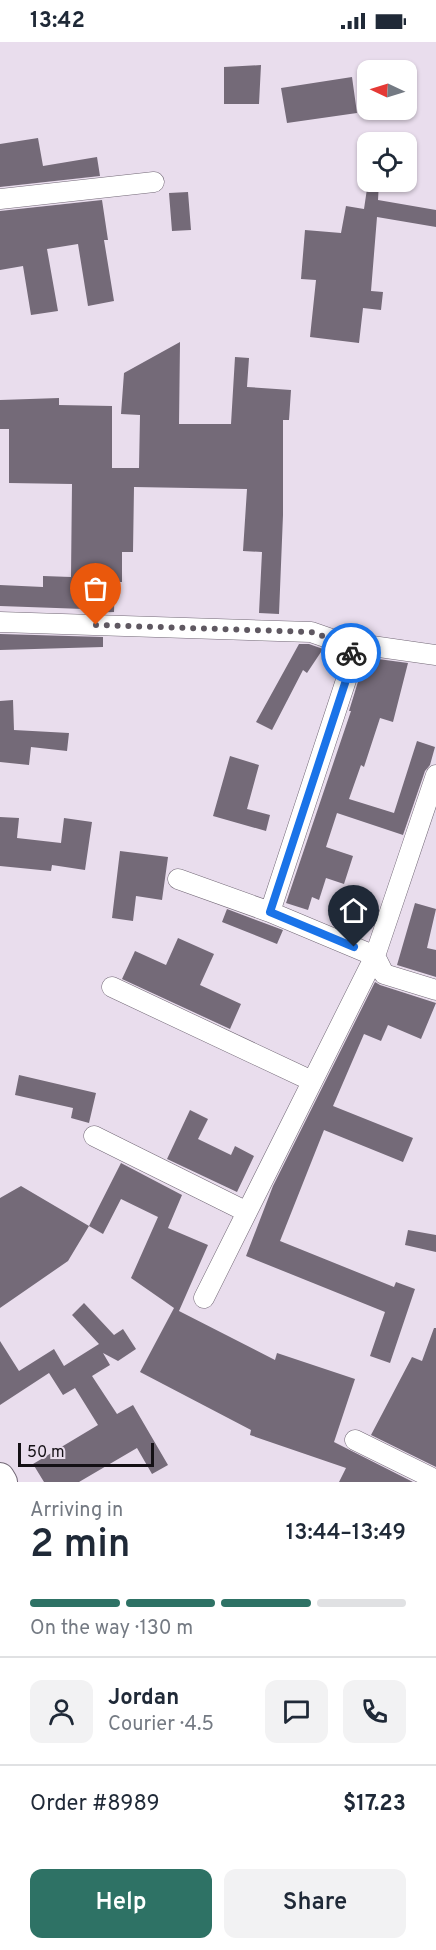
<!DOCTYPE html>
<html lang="en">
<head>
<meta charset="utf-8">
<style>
	body { margin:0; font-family:Overpass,sans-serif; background:#f2f2f3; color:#1f2937; height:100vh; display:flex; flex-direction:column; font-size:22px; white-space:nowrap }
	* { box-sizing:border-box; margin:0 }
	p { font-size:20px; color:#747a83 }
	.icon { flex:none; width:33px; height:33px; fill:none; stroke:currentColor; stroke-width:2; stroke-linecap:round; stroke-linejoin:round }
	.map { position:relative; height:1440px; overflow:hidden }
	.panel { display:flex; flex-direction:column; background:#fff; flex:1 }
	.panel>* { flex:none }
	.needle { width:39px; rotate:274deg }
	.buttons { position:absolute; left:357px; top:18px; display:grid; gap:12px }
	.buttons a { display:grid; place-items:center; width:60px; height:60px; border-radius:12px; background:#fff; box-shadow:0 2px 4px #0004; font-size:30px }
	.scale { position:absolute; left:18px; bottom:15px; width:136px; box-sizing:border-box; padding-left:6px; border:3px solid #141015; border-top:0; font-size:16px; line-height:21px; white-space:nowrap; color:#141015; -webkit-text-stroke:4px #e9dded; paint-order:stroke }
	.pin { position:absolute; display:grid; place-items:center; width:51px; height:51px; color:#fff; margin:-62px -26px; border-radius:50% 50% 50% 0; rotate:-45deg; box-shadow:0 0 6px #0007 }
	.pin .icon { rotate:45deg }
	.courier { position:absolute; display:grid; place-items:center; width:60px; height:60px; margin:-30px; border:4px solid #1a73e8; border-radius:50%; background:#fff; color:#222; box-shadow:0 2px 8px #0007 }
	.overview em { font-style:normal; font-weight:600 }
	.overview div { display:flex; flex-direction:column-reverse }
	.overview { display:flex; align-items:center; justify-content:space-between; height:102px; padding:0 30px }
	h1 { font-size:39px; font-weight:600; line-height:45px }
	.bar { display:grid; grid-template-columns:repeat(4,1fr); gap:9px 6px; align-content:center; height:72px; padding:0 30px }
	.bar i { height:8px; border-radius:4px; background:#e0e1e3 }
	.bar .on { background:#2e7265 }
	.bar p { grid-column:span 4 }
	.line { display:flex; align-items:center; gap:15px; padding:0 30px; border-top:2px solid #e0e1e3 }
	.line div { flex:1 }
	.round { display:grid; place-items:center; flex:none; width:63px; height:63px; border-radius:12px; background:#f2f2f3 }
	.action { display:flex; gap:12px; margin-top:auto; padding:12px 30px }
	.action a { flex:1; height:69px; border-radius:12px; background:#2e7265; color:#fff; font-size:24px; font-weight:600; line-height:69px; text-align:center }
	.action a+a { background:#f2f2f3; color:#1f2937 }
	.status { display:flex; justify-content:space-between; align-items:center; height:42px; padding:0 30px; background:#fff; direction:ltr }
	.status svg { height:16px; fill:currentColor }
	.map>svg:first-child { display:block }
	.building { fill:#746a78 }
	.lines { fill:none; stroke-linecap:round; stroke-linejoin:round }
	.street-casing { stroke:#726876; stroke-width:21 }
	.secondary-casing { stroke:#726876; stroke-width:30 }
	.street { stroke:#fff; stroke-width:20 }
	.secondary { stroke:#fff; stroke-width:28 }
	.done { stroke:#5f5861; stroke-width:6; stroke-dasharray:0 10.8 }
	.route { stroke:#1a73e8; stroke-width:8 }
</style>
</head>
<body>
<div class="status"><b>13:42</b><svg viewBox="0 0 49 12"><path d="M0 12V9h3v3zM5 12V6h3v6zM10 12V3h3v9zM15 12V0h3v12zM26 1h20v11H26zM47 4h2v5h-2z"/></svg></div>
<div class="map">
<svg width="436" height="1440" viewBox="0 0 436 1440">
	<rect width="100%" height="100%" fill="#e9dded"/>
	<path class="building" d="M 261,23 L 259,62 L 224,62 L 224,25 Z
		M 352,35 L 357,71 L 287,81 L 281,46 Z
		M 38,96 L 43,124 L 97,115 L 100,134 L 0,145 L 0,102 Z
		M 368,140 L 379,140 L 378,158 L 436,168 L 436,185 L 377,175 L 371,249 L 383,250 L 381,268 L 363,266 L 359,301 L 310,295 L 316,238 L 301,237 L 305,188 L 341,191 L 346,164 L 364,167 Z
		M 188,150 L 191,188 L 172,189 L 169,151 Z
		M 102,158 L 108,198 L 104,198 L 114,259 L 88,264 L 78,202 L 47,207 L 58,269 L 31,273 L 23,224 L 0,228 L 0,169 Z
		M 180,300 L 179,382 L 231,382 L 235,315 L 249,316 L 247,345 L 291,348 L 289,378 L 283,378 L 283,473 L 279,572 L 259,571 L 262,510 L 243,509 L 247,447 L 134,445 L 133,510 L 122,510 L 122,540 L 115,540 L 114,570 L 84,571 L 84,567 L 0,564 L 0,543 L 43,545 L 43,534 L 71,535 L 72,442 L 9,441 L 9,387 L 0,387 L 0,358 L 59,356 L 59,363 L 112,364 L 112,426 L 139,426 L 140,373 L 121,372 L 124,331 Z
		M 0,592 L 103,595 L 103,605 L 0,608 Z
		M 299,602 L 309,602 L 323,607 L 307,631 L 303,628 L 272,688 L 256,680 Z
		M 363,615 L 408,621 L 393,680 L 380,676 L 364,725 L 361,723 L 349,757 L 394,771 L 417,699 L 435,705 L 430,723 L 425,729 L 403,793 L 337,771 L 326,805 L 353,814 L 344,842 L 326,836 L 319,858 L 312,855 L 308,868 L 286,861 L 351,669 L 349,669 L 361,630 Z
		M 13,658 L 14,688 L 69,691 L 67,709 L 31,705 L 29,723 L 0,720 L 0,659 Z
		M 230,714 L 259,723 L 247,767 L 270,773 L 266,789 L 213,774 Z
		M 0,775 L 19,776 L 17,796 L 61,801 L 64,776 L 92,780 L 85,828 L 52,823 L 51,829 L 0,824 Z
		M 120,809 L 168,815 L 162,858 L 136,854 L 133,879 L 112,876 Z
		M 415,861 L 436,867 L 427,906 L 436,908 L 436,935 L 397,923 Z
		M 227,867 L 283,888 L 277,902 L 222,880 Z
		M 178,896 L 214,912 L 200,943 L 241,962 L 230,987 L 122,937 L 135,909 L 166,923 Z
		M 375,940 L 380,943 L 436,961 L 421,997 L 388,983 L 381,999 L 364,992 L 333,1064 L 413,1096 L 403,1120 L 324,1088 L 280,1199 L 394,1245 L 396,1240 L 415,1247 L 390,1321 L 370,1314 L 385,1270 L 246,1214 L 273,1144 Z
		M 19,1033 L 96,1051 L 89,1081 L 71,1076 L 73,1066 L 15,1053 Z
		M 190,1068 L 208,1077 L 198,1097 L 231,1113 L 235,1104 L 254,1114 L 237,1150 L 167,1117 Z
		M 121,1121 L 182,1153 L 168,1186 L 208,1203 L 179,1269 L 275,1318 L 277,1311 L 355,1337 L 334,1400 L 413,1440 L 339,1440 L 346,1426 L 250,1393 L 251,1388 L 140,1330 L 174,1266 L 131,1236 L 158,1175 L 121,1157 L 103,1192 L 89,1184 Z
		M 21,1144 L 89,1184 L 68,1219 L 0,1266 L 0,1156 Z
		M 408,1188 L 436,1193 L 436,1210 L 405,1203 Z
		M 84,1261 L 114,1293 L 123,1287 L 136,1307 L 118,1319 L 103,1311 L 110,1323 L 92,1334 L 117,1372 L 133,1363 L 168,1423 L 152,1432 L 137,1406 L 79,1440 L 44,1440 L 33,1422 L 98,1383 L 75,1346 L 63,1353 L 49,1331 L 0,1363 L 0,1299 L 19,1329 L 54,1307 L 64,1324 L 99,1302 L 72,1273 Z
		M 434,1286 L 436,1286 L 436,1425 L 371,1393 L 412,1315 L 422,1319 Z"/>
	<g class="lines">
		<defs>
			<path id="street" d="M 0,157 L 154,140
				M 0,580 L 311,590 L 334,598 L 351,611 L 350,626 L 270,870 L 178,837
				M 337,599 L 436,613
				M 270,870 L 375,914 L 436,733
				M 112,945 L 312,1039
				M 94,1094 L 247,1170
				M 204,1256 L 375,914 L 384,932 L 436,948
				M 355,1398 L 436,1438"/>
			<path id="secondary" d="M 0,1435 L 3,1440"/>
		</defs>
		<use href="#street" class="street-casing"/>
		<use href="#secondary" class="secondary-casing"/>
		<use href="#street" class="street"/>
		<use href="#secondary" class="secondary"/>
	</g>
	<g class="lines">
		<path class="done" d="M 96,583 L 311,590 L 334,598 L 351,611"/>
		<path class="route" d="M 351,611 L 350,626 L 270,870 L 354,905"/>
	</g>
</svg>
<div class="buttons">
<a><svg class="needle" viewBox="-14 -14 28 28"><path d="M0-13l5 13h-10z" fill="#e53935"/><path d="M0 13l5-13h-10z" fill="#747a83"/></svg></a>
<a><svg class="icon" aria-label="locate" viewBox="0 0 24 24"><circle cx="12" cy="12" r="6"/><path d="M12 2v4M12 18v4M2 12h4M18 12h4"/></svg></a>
</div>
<div class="scale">50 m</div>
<div class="pin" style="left:96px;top:583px;background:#ea580c"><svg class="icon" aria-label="bag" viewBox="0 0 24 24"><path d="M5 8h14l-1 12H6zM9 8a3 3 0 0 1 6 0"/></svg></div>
<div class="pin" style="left:354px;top:905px;background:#1f2937"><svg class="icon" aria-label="home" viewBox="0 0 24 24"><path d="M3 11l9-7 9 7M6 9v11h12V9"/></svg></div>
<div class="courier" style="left:351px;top:611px"><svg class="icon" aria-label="bike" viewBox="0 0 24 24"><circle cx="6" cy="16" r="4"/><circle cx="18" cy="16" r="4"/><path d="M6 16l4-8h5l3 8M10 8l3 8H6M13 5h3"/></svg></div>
</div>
<section class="panel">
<div class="overview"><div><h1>2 min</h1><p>Arriving in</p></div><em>13:44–13:49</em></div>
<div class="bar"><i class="on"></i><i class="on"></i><i class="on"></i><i></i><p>On the way · 130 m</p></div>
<div class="line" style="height:108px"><a class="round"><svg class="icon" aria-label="person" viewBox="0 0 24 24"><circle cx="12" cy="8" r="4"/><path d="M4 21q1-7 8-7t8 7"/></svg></a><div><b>Jordan</b><p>Courier · 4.5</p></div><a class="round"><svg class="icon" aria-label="chat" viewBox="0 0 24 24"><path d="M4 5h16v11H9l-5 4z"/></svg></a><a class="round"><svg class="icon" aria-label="phone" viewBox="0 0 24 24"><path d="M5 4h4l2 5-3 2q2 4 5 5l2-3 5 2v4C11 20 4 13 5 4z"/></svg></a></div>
<div class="line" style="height:78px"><div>Order #8989</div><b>$17.23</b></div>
<div class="action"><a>Help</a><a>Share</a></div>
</section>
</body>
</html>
